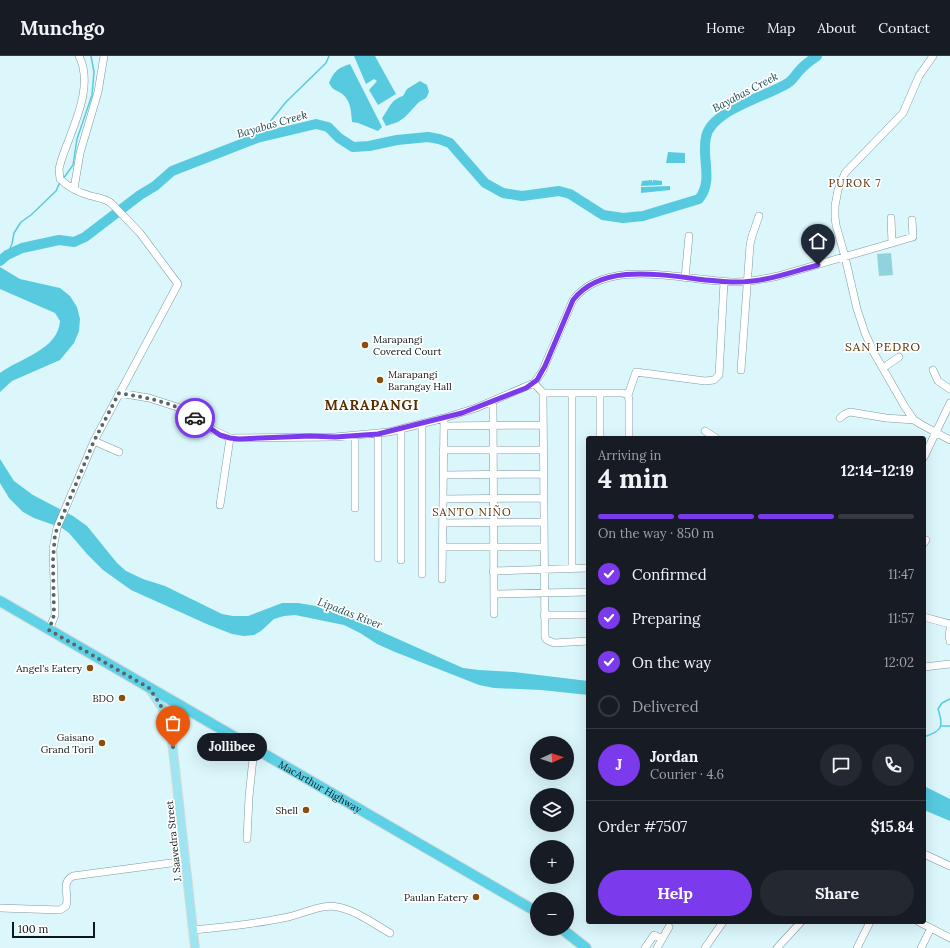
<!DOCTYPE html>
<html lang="en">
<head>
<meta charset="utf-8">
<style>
	body { margin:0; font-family:Lora,serif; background:#242831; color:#f1f3f6; height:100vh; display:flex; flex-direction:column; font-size:15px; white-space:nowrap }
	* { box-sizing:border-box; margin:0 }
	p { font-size:13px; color:#9ea1a6 }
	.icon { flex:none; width:22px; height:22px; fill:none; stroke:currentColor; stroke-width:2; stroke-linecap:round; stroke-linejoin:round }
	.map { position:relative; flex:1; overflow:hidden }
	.details { position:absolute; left:586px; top:380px; width:340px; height:488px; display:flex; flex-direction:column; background:#171b24; border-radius:4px; box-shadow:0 4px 16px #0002 }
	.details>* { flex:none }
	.needle { width:26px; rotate:87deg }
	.buttons { position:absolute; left:530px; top:680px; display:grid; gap:8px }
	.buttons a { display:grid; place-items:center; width:44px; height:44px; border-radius:50%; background:#171b24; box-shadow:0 4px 16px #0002; font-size:20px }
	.scale { position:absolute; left:12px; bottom:10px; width:83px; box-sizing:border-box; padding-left:4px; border:2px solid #0e181a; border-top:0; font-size:11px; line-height:14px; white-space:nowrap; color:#0e181a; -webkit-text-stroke:3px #fff; paint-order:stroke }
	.pin { position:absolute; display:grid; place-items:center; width:34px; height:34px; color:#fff; margin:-41px -17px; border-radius:50% 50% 50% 0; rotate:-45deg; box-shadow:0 0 4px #0007 }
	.pin .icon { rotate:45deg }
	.courier { position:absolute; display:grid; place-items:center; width:40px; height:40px; margin:-20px; border:3px solid #7c3aed; border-radius:50%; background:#fff; color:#222; box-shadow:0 1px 5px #0007 }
	.bubble { position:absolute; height:28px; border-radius:14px; background:#171b24; box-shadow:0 4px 16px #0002; font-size:13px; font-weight:700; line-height:28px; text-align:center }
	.summary em { font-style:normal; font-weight:700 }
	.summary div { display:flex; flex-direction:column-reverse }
	.summary { display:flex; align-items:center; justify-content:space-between; height:68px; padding:0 12px }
	h1 { font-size:26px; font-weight:700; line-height:30px }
	.bar { display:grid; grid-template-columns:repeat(4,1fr); gap:6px 4px; align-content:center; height:48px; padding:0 12px }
	.bar i { height:5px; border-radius:3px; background:#363941 }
	.bar .current { background:#7c3aed }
	.bar p { grid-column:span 4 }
	.line { display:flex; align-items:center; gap:10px; padding:0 12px; border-top:1px solid #363941 }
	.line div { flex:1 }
	.round { display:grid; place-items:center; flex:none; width:42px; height:42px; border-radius:21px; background:#242831 }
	ol { padding:0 12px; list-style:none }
	li { display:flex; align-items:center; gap:12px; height:44px }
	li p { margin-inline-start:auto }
	li .icon { padding:4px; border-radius:50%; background:#7c3aed; color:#fff; stroke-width:4 }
	li:last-child { color:#9ea1a6 }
	li i { width:22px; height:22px; border:2px solid #363941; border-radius:50% }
	.cta { display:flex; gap:8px; margin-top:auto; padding:8px 12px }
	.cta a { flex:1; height:46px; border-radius:24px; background:#7c3aed; color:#fff; font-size:16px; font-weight:700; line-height:46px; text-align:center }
	.cta a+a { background:#242831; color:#f1f3f6 }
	header { display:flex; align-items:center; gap:24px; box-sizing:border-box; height:56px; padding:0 20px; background:#171b24; border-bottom:1px solid #363941 }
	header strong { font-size:19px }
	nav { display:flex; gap:22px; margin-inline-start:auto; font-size:14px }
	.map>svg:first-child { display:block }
	.green { fill:#91d2df }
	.water { fill:#58cadf }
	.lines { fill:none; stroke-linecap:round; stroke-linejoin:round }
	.stream { stroke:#58cadf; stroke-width:1.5 }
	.river { stroke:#58cadf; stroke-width:10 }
	.minor-casing { stroke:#7f999f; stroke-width:8 }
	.major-casing { stroke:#d8dada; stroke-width:10 }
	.highway-casing { stroke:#d8dada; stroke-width:12 }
	.minor { stroke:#fff; stroke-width:7 }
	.major { stroke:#9ee4f1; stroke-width:8 }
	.highway { stroke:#5dd2e7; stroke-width:10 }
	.done { stroke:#566669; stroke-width:4; stroke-dasharray:0 7.2 }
	.route { stroke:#7c3aed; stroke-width:5 }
	.poi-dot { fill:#8a4e0a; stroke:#fff; stroke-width:1.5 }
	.labels { text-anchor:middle; stroke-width:3.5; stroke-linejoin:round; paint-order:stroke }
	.poi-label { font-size:10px; fill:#0e181a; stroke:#fff; text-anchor:end }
	.street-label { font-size:10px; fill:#0e181a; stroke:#fff }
	.water-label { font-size:11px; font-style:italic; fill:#194b54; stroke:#fff }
	.neighbourhood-label { font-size:11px; letter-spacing:1px; fill:#562e00; stroke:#fff }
	.quarter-label { font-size:12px; letter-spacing:1px; fill:#562e00; stroke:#fff }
	.district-label { font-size:14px; font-weight:bold; letter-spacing:1px; fill:#562e00; stroke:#fff }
</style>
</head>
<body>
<header>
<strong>Munchgo</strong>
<nav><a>Home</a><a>Map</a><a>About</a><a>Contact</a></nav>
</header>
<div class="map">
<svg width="950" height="892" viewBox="0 0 950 892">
	<rect width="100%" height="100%" fill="#dbf7fc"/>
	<path class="green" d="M 891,197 L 893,219 L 879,220 L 877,198 Z"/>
	<path class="water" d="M 354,0 L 375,0 L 396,38 L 378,49 L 369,34 L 377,25 L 374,23 L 366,28 Z
		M 350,8 L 382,71 L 378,75 L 358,67 L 352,66 C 351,55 351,44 341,37 C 334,33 333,34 329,27 C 334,15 338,12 350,8 Z
		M 420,25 L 427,29 L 429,36 L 426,42 L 419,46 L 405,61 L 398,66 L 386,70 L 382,62 C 390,52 390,44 403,40 L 407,33 Z
		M 668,96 L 685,97 L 685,107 L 666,107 Z
		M 652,124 L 653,127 L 653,124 L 662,125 L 662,129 L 641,130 L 642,125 Z
		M 670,130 L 670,134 L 641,137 L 641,131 Z
		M 0,211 L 20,223 L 60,232 L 70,240 L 77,251 L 80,263 L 79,275 L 74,287 L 60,304 L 12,325 L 0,336 L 0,317 C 20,302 58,294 60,265 L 55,257 L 0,233 Z
		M 0,403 L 14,425 L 33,439 L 73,460 L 87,470 L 117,507 L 126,515 L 143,523 L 165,530 L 222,558 L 233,560 L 248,560 L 282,547 L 298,547 L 316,550 L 353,563 L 463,612 L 479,614 L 514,616 L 588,625 L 588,639 L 541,634 L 494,632 L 479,629 L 395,596 L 377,588 L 360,577 L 344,569 L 295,559 L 284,560 L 274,563 L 261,575 L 254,579 L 244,580 L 232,578 L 209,569 L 131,534 L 103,514 L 87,498 L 69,477 L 62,472 L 34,462 L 23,456 L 9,442 L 0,427 Z
		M 924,730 L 950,743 L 950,765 L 924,754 Z"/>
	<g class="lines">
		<path class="stream" d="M 257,82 L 286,46 L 326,7 L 329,0
			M 63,123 L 73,109 L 77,83 L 92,39 L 94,16 L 91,0
			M 7,199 L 12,188 L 14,177 L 21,166 L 31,159 L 56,135 L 60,126
			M 942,670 L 950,670
			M 924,681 C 942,675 944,671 938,653 L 942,647 L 950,643"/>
		<path class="river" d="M 0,205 L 7,199 L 22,192 L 59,184 L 74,186 L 85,181 L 140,139 L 155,130 L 172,115 L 257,82 L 316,68 L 328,71 L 339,82 L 353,91 L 369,90 L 397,84 L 428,81 L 439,83 L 450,87 L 485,127 L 503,137 L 522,140 L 559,135 L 570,138 L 603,159 L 623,162 L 643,160 L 699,143 C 714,124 701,102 706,81 C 711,54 766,41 788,27 C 793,24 796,18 800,14 C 805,8 811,4 817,0"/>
		<defs>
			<path id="minor" d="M 933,0 L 919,20 L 903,57 L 845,117 L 838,134 L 835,150 L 835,161 L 836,169 L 845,201 L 857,253 L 865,277 L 874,297 L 905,351 L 914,364 L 922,369 L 950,384
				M 74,133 L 80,97 L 98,36 L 104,0
				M 891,162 L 892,187
				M 685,222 L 689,180
				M 883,312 L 899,301
				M 741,314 L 750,189 L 752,180 L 759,160
				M 933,314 L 938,325 L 950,333
				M 534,327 L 543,337 L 545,581 L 547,584 L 554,587 L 588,585
				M 119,337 L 149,342 L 177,351 L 189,357 L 213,374 L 230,382 L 335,381 L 389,376 L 444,362 L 476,352 L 534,327 L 542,316 L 573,244 C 608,199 687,226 736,226 C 750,226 764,223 778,220 L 913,181 L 912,164
				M 543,337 L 623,337 L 628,339
				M 572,337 L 572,512
				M 493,346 L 494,558
				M 840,362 L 845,358 L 850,356 L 886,362 L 914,364
				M 444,370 L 543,369
				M 705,375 L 716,382
				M 378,378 L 378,502
				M 600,382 L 600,337
				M 629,382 L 629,344 L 628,339 L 636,316 L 705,325 L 714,324 L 719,319 L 724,226
				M 94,385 L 119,396
				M 443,394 L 543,394
				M 924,401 L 950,347
				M 443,419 L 543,418
				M 443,443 L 543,442
				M 220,449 L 230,382
				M 355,452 L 355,380
				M 443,467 L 544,466
				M 924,487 L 926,484
				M 443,491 L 544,491
				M 401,504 L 401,373
				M 493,515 L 588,512
				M 422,518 L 422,368
				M 442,523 L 444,362
				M 494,538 L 588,536
				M 544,559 L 588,559
				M 924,561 L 950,568
				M 950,573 L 949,580 L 950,585
				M 49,574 L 55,559 L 53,493 L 57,472 L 94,385 L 178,228 L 140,177 L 112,148 C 106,142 98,142 91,140 C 80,137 68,131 60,123 L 59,113 L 61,105 C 71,74 95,32 79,0
				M 924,611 L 950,608
				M 247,783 L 249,741 L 254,692
				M 924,798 L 950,810
				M 0,852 L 60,854 L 66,850 C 70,839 60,827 73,820 L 186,805
				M 919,866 L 950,882
				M 193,874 C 225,871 256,868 288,861 C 302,858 324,847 338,851 C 357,855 374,868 390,877
				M 645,892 L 654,879 L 662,883
				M 657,892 L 669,871
				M 705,892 L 723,866
				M 777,892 L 801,866
				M 857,892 L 870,866
				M 921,892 L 931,872"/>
			<path id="major" d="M 149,632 L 163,653 L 171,676 L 195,892
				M 171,676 C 175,664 179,660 191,656"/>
			<g id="highway">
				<path id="s1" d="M 0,545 L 537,856"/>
				<path d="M 562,873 L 586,892"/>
			</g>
		</defs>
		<use href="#minor" class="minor-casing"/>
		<use href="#major" class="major-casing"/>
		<use href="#highway" class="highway-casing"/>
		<use href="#minor" class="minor"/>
		<use href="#major" class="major"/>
		<use href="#highway" class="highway"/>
	</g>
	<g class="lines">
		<path class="done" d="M 173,691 L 171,676 L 167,663 L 160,648 L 149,632 L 49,574 L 54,559 L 53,504 L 55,478 L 94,385 L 119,337 C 146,342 173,345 195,362"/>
		<path class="route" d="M 195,362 L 220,379 L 230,382 L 239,383 L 310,380 L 335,381 L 378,378 L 462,357 L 526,332 L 537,324 L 545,310 L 573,244 C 609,198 688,227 737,226 C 765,226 791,216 818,209"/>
	</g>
	<g class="poi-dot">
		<circle cx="365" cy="289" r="4"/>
		<circle cx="380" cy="324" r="4"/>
		<circle cx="90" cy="612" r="4"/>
		<circle cx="122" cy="642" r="4"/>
		<circle cx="102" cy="687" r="4"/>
		<circle cx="306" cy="754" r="4"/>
		<circle cx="476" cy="841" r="4"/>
	</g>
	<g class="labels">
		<g class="poi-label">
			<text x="373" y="287" text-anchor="start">Marapangi<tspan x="373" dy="12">Covered Court</tspan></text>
			<text x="388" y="322" text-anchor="start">Marapangi<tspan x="388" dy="12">Barangay Hall</tspan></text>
			<text x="82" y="616">Angel's Eatery</text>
			<text x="114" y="646">BDO</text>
			<text x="94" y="685">Gaisano<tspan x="94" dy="12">Grand Toril</tspan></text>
			<text x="298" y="758">Shell</text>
			<text x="468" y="845">Paulan Eatery</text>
		</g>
		<g class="street-label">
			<text dy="4" stroke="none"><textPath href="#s1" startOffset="370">MacArthur Highway</textPath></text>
			<text transform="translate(173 785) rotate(-96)" y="4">J. Saavedra Street</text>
		</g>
		<g class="water-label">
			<text transform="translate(745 36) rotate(-28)" y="4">Bayabas Creek</text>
			<text transform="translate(272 68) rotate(-16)" y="4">Bayabas Creek</text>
			<text transform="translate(350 557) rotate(21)" y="4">Lipadas River</text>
		</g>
		<g class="neighbourhood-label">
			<text x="855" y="131">PUROK 7</text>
			<text x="472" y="460">SANTO NIÑO</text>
		</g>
		<g class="quarter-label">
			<text x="883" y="295">SAN PEDRO</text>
		</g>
		<g class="district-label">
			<text x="372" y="354">MARAPANGI</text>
		</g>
	</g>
</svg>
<div class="buttons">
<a><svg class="needle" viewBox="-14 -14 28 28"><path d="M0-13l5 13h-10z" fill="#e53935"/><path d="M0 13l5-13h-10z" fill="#9ea1a6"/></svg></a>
<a><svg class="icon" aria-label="layers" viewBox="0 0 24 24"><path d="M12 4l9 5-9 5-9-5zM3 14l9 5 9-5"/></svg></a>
<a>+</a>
<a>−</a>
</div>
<div class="scale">100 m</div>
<div class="pin" style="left:173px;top:691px;background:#ea580c"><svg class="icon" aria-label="bag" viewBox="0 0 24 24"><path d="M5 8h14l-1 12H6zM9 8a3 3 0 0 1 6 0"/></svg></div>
<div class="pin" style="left:818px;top:209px;background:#1f2937"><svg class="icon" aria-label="home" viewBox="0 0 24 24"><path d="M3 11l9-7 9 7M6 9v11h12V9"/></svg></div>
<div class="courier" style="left:195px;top:362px"><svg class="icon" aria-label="car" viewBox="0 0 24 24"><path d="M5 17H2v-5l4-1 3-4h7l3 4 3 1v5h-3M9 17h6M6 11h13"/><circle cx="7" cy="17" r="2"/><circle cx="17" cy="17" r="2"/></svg></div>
<div class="bubble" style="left:197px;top:677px;width:70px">Jollibee</div>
<section class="details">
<div class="summary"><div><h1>4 min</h1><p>Arriving in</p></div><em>12:14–12:19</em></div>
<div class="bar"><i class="current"></i><i class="current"></i><i class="current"></i><i></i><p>On the way · 850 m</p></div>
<ol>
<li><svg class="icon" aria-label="check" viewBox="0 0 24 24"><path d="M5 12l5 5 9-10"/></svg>Confirmed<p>11:47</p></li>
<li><svg class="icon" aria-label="check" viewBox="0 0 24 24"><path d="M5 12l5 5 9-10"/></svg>Preparing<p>11:57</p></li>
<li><svg class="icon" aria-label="check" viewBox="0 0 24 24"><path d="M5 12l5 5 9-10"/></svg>On the way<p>12:02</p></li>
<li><i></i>Delivered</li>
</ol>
<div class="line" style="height:72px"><b class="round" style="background:#7c3aed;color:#fff">J</b><div><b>Jordan</b><p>Courier · 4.6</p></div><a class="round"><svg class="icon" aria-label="chat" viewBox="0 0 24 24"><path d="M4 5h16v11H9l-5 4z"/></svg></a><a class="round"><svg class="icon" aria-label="phone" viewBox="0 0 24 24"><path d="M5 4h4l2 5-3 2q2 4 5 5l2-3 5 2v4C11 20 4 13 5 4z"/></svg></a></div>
<div class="line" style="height:52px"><div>Order #7507</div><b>$15.84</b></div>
<div class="cta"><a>Help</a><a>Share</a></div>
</section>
</div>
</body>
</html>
